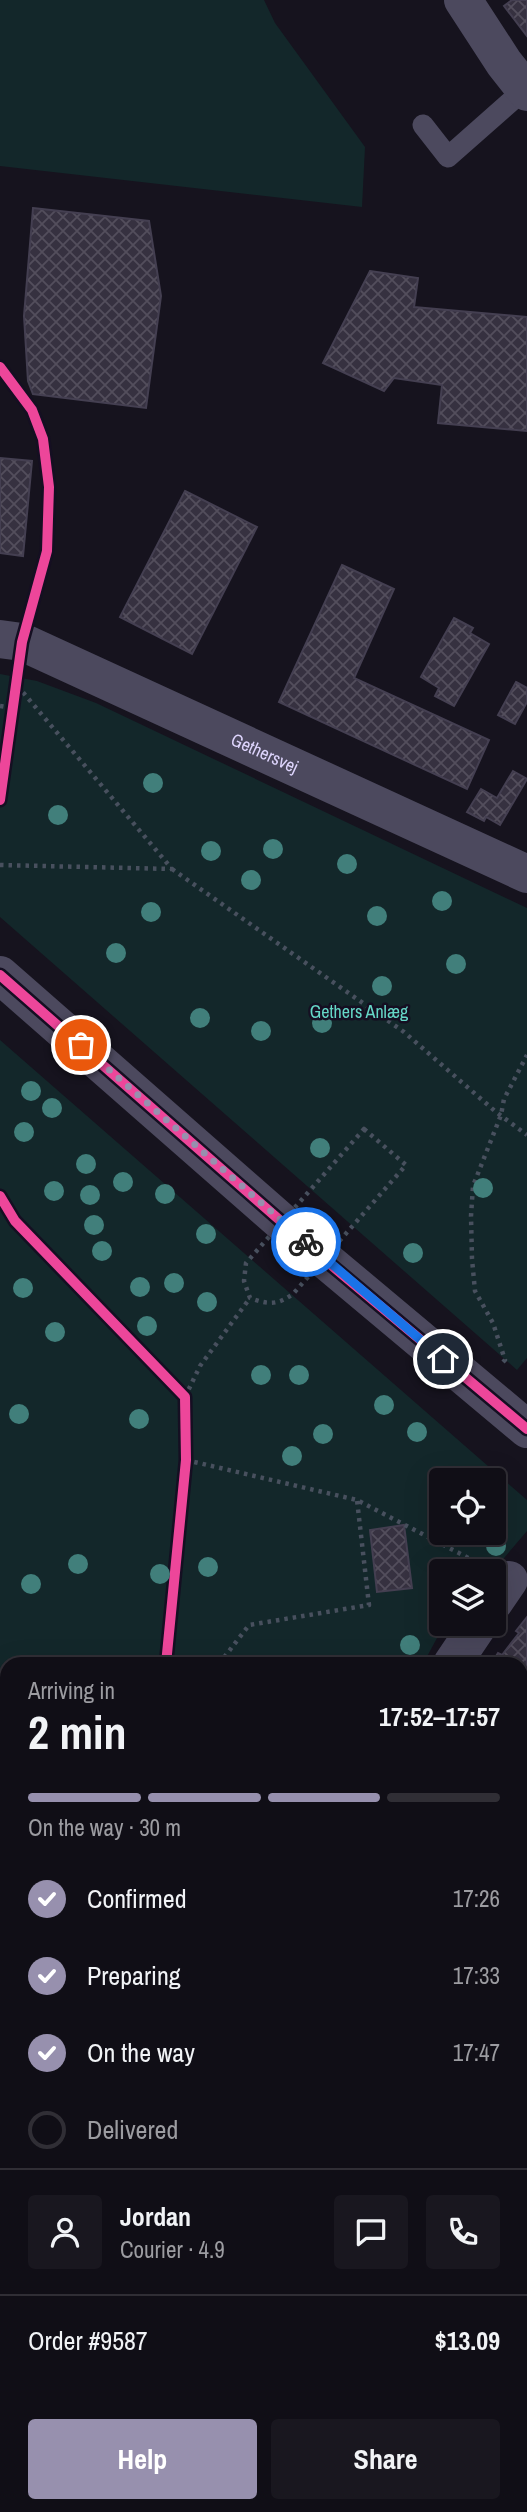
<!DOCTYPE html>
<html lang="en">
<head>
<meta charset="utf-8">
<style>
	body { margin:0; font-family:"Archivo Narrow",sans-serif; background:#19171f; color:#f1f3f6; height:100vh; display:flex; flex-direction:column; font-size:26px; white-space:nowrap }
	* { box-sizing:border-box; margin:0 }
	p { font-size:23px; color:#9c9ca1 }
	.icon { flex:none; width:38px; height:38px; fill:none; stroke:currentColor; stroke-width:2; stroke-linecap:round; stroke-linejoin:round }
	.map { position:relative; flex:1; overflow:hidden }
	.side { position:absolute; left:0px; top:1657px; width:528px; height:856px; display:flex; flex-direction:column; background:#100e16; border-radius:21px 21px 0 0; box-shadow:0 7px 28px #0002,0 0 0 2px #302e35 }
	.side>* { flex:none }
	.tools { position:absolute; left:429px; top:1468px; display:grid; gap:14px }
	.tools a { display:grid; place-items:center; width:77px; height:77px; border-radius:7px; background:#100e16; box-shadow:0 7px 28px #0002,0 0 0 2px #302e35; font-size:35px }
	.pin { position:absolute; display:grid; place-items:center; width:60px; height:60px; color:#fff; margin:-30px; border:4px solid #fff; border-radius:50%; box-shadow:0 2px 7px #0007 }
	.courier { position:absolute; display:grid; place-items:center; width:70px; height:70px; margin:-35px; border:5px solid #1a73e8; border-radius:50%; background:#fff; color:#222; box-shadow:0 2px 9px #0007 }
	.headline em { font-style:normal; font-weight:800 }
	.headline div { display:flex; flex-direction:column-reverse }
	.headline { display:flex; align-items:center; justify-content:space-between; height:119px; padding:0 28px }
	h1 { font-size:46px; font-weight:800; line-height:52px }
	.bar { display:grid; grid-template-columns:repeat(4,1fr); gap:10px 7px; align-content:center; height:84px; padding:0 28px }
	.bar i { height:9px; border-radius:5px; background:#302e35 }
	.bar .on { background:#9790ae }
	.bar p { grid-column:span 4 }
	.line { display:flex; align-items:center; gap:18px; padding:0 28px; border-top:2px solid #302e35 }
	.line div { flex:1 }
	.round { display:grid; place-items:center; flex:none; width:74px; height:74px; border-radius:7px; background:#19171f }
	ol { padding:0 28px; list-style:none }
	li { display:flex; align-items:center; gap:21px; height:77px }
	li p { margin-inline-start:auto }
	li .icon { padding:7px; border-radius:50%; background:#9790ae; color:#fff; stroke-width:4 }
	li:last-child { color:#9c9ca1 }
	li i { width:38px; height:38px; border:4px solid #302e35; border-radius:50% }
	.button { display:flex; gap:14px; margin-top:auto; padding:14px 28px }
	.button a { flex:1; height:80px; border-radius:7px; background:#9790ae; color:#fff; font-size:28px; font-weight:800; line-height:80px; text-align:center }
	.button a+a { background:#19171f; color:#f1f3f6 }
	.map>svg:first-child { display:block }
	.park { fill:#13272a; fill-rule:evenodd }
	.building { fill:url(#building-cross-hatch); stroke:#443f51; stroke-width:2 }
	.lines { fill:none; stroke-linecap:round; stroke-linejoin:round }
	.path { stroke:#48505e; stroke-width:4.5; stroke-dasharray:3.5 5; stroke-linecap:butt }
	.service { stroke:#4c495e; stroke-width:21 }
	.minor { stroke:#4c495e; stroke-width:38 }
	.tertiary { stroke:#4c495e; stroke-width:38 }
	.cycleway-casing { stroke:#150f22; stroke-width:15 }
	.cycleway { stroke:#ed469a; stroke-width:10 }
	.tree { fill:#417f7b }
	.done { stroke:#9790ae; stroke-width:7; stroke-dasharray:0 12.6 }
	.route { stroke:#1a73e8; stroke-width:9 }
	.labels { text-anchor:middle; stroke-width:5; stroke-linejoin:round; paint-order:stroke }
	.street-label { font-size:18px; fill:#ddd4fc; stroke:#150f22 }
	.park-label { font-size:18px; fill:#65d7c7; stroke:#150f22 }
</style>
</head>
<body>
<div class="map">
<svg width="527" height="2512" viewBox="0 0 527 2512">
	<defs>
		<pattern id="building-cross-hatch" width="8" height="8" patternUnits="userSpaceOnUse" patternTransform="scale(1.75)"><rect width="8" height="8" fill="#363140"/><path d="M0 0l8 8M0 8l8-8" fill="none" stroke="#534e5c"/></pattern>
	</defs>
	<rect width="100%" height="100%" fill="#16131e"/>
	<path class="park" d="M 0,0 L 264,0 L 275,23 L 365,147 L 362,207 L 0,166 Z
		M 0,674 L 37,681 L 96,703 L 527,908 L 527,1358 L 517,1370 L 0,917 Z
		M 0,1040 L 527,1500 L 527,1531 L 493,1571 L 441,1572 L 441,1624 L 449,1624 L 437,1638 L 423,1664 L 7,1664 L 7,1857 L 0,1852 ZM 441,1480 L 494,1480 L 494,1533 L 441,1533 Z
		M 0,1933 L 7,1939 L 7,2506 L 119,2506 L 116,2512 L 0,2512 Z"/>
	<path class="building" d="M 512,0 L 527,0 L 527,36 L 504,6 Z
		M 33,208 L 149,221 L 161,296 L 146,408 L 33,394 L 28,381 L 24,316 Z
		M 370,271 L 418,278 L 414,307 L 527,317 L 527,431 L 438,423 L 442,385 L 394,378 L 384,391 L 323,363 Z
		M 0,458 L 32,461 L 23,556 L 0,553 Z
		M 185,491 L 257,527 L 192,654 L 120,617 Z
		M 342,565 L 394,589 L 354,678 L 489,740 L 467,789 L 279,702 Z
		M 454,618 L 473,628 L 470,633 L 489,644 L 454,706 L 435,696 L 439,688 L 421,677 Z
		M 516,682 L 527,688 L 527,702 L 515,724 L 498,715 Z
		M 513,771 L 527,779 L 500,825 L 486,817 L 484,821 L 467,812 L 481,789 L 497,798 Z
		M 404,1525 L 412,1588 L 377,1592 L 370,1530 Z
		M 527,1617 L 527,1706 L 522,1713 L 527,1718 L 522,1725 L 522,1664 L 491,1664 L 498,1653 L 502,1655 L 519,1633 L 516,1631 Z
		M 522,1874 L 527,1874 L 527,1924 L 522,1923 Z
		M 522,2006 L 527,2006 L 527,2066 L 522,2065 Z
		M 527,2435 L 527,2500 L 526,2500 L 522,2499 L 522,2436 Z
		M 184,2506 L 306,2506 L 306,2512 L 182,2512 Z"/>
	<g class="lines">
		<path class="path" d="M 0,706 L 13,708
			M 0,865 L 172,869 L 16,684
			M 172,869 L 404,1032 L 496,1112 L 527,1135
			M 364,1129 L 406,1165 L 293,1294 C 277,1305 269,1305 250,1298 L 244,1281 L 246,1263 Z
			M 503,1362 L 505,1360 L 493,1323 L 475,1291 L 472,1259 L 471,1216 L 473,1186 L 501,1115 L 504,1099 L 527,1055
			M 185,1397 L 200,1366 L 250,1298
			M 186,1460 L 357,1500 L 478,1563
			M 219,1664 L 249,1625 L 369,1605 L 357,1500
			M 0,2380 L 7,2376
			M 41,2512 L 53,2506"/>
		<path class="service" d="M 423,125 L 448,157 L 525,89"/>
		<g class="minor">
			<path d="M 463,0 L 504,63 L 527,92"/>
			<path id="s1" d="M 0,639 L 22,642 L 527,874"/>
			<path d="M 494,1602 L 509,1580"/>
			<path d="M 452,1664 L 479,1624"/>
			<path d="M 0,1892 L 7,1897"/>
			<path d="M 522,1972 L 527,1973"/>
			<path d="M 150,2512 L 152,2506"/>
		</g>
		<path class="tertiary" d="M 0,975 L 324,1259 L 527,1429"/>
		<defs>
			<path id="cycleway" d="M 0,367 L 32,410 L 43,439 L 49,487 L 47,551 L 22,642 L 0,800
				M 0,975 L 324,1259 L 527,1429
				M 0,1196 L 15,1221 L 185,1397 L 186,1460 L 166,1664"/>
		</defs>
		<use href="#cycleway" class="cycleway-casing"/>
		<use href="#cycleway" class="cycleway"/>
	</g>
	<g class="tree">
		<circle cx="153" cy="783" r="10"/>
		<circle cx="58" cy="815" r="10"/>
		<circle cx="273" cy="849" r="10"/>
		<circle cx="211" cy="851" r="10"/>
		<circle cx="347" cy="864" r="10"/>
		<circle cx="251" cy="880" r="10"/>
		<circle cx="442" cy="901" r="10"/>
		<circle cx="151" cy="912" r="10"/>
		<circle cx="377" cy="916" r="10"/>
		<circle cx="116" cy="953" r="10"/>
		<circle cx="456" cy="964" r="10"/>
		<circle cx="382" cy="986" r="10"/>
		<circle cx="200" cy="1018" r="10"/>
		<circle cx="322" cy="1023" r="10"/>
		<circle cx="261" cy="1031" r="10"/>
		<circle cx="31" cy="1091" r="10"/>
		<circle cx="52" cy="1108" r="10"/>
		<circle cx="24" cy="1132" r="10"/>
		<circle cx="320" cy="1148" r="10"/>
		<circle cx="86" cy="1164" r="10"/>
		<circle cx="123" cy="1182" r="10"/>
		<circle cx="483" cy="1188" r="10"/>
		<circle cx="54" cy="1191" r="10"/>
		<circle cx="165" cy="1194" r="10"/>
		<circle cx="90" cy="1195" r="10"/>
		<circle cx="94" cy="1225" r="10"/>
		<circle cx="206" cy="1234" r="10"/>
		<circle cx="102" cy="1251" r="10"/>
		<circle cx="413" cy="1253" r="10"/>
		<circle cx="174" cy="1283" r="10"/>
		<circle cx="140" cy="1287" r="10"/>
		<circle cx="23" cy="1288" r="10"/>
		<circle cx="207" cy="1302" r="10"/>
		<circle cx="147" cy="1326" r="10"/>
		<circle cx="55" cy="1332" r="10"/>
		<circle cx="261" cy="1375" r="10"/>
		<circle cx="299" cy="1375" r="10"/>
		<circle cx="384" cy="1405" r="10"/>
		<circle cx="19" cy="1414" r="10"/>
		<circle cx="139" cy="1419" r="10"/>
		<circle cx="417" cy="1432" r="10"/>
		<circle cx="323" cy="1434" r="10"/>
		<circle cx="292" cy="1456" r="10"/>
		<circle cx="496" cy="1546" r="10"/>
		<circle cx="78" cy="1564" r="10"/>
		<circle cx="208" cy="1567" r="10"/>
		<circle cx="160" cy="1574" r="10"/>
		<circle cx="31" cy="1584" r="10"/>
		<circle cx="410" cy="1645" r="10"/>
	</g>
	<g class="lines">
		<path class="done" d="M 81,1045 L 306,1242"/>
		<path class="route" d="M 306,1242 L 443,1359"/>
	</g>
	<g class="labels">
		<g class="street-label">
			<text dy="6" stroke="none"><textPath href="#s1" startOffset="289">Gethersvej</textPath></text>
		</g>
		<g class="park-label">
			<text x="359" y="1018">Gethers Anlæg</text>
		</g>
	</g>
</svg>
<div class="tools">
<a><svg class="icon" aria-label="locate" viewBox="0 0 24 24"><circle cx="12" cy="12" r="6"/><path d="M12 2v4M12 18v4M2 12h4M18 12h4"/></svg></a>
<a><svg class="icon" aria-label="layers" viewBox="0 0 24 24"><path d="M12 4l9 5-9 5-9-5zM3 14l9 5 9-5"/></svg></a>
</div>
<div class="pin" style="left:81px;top:1045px;background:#ea580c"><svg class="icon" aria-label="bag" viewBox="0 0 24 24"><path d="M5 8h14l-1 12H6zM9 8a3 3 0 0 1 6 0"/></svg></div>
<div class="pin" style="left:443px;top:1359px;background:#1f2937"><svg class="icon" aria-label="home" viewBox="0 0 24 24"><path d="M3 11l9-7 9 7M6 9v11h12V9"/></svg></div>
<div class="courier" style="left:306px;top:1242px"><svg class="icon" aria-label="bike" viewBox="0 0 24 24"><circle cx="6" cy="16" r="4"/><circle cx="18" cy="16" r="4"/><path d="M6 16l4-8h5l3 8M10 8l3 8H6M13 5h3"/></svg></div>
<section class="side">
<div class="headline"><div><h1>2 min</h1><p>Arriving in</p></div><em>17:52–17:57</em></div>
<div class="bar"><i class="on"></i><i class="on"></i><i class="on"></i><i></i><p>On the way · 30 m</p></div>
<ol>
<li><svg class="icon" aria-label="check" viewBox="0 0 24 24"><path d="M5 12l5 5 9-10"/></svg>Confirmed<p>17:26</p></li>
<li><svg class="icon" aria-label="check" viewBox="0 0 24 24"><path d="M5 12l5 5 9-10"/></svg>Preparing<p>17:33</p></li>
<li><svg class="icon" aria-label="check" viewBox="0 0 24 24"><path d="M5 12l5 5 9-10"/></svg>On the way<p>17:47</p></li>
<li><i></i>Delivered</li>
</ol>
<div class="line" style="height:126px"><a class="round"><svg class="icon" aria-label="person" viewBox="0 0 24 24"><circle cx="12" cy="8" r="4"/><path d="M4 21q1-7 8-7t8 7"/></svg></a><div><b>Jordan</b><p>Courier · 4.9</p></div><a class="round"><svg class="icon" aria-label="chat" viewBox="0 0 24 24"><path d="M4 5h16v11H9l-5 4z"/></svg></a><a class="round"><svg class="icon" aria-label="phone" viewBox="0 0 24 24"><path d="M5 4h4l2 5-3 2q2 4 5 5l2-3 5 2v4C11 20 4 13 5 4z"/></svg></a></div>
<div class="line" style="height:91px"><div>Order #9587</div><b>$13.09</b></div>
<div class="button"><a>Help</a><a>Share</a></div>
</section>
</div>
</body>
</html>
